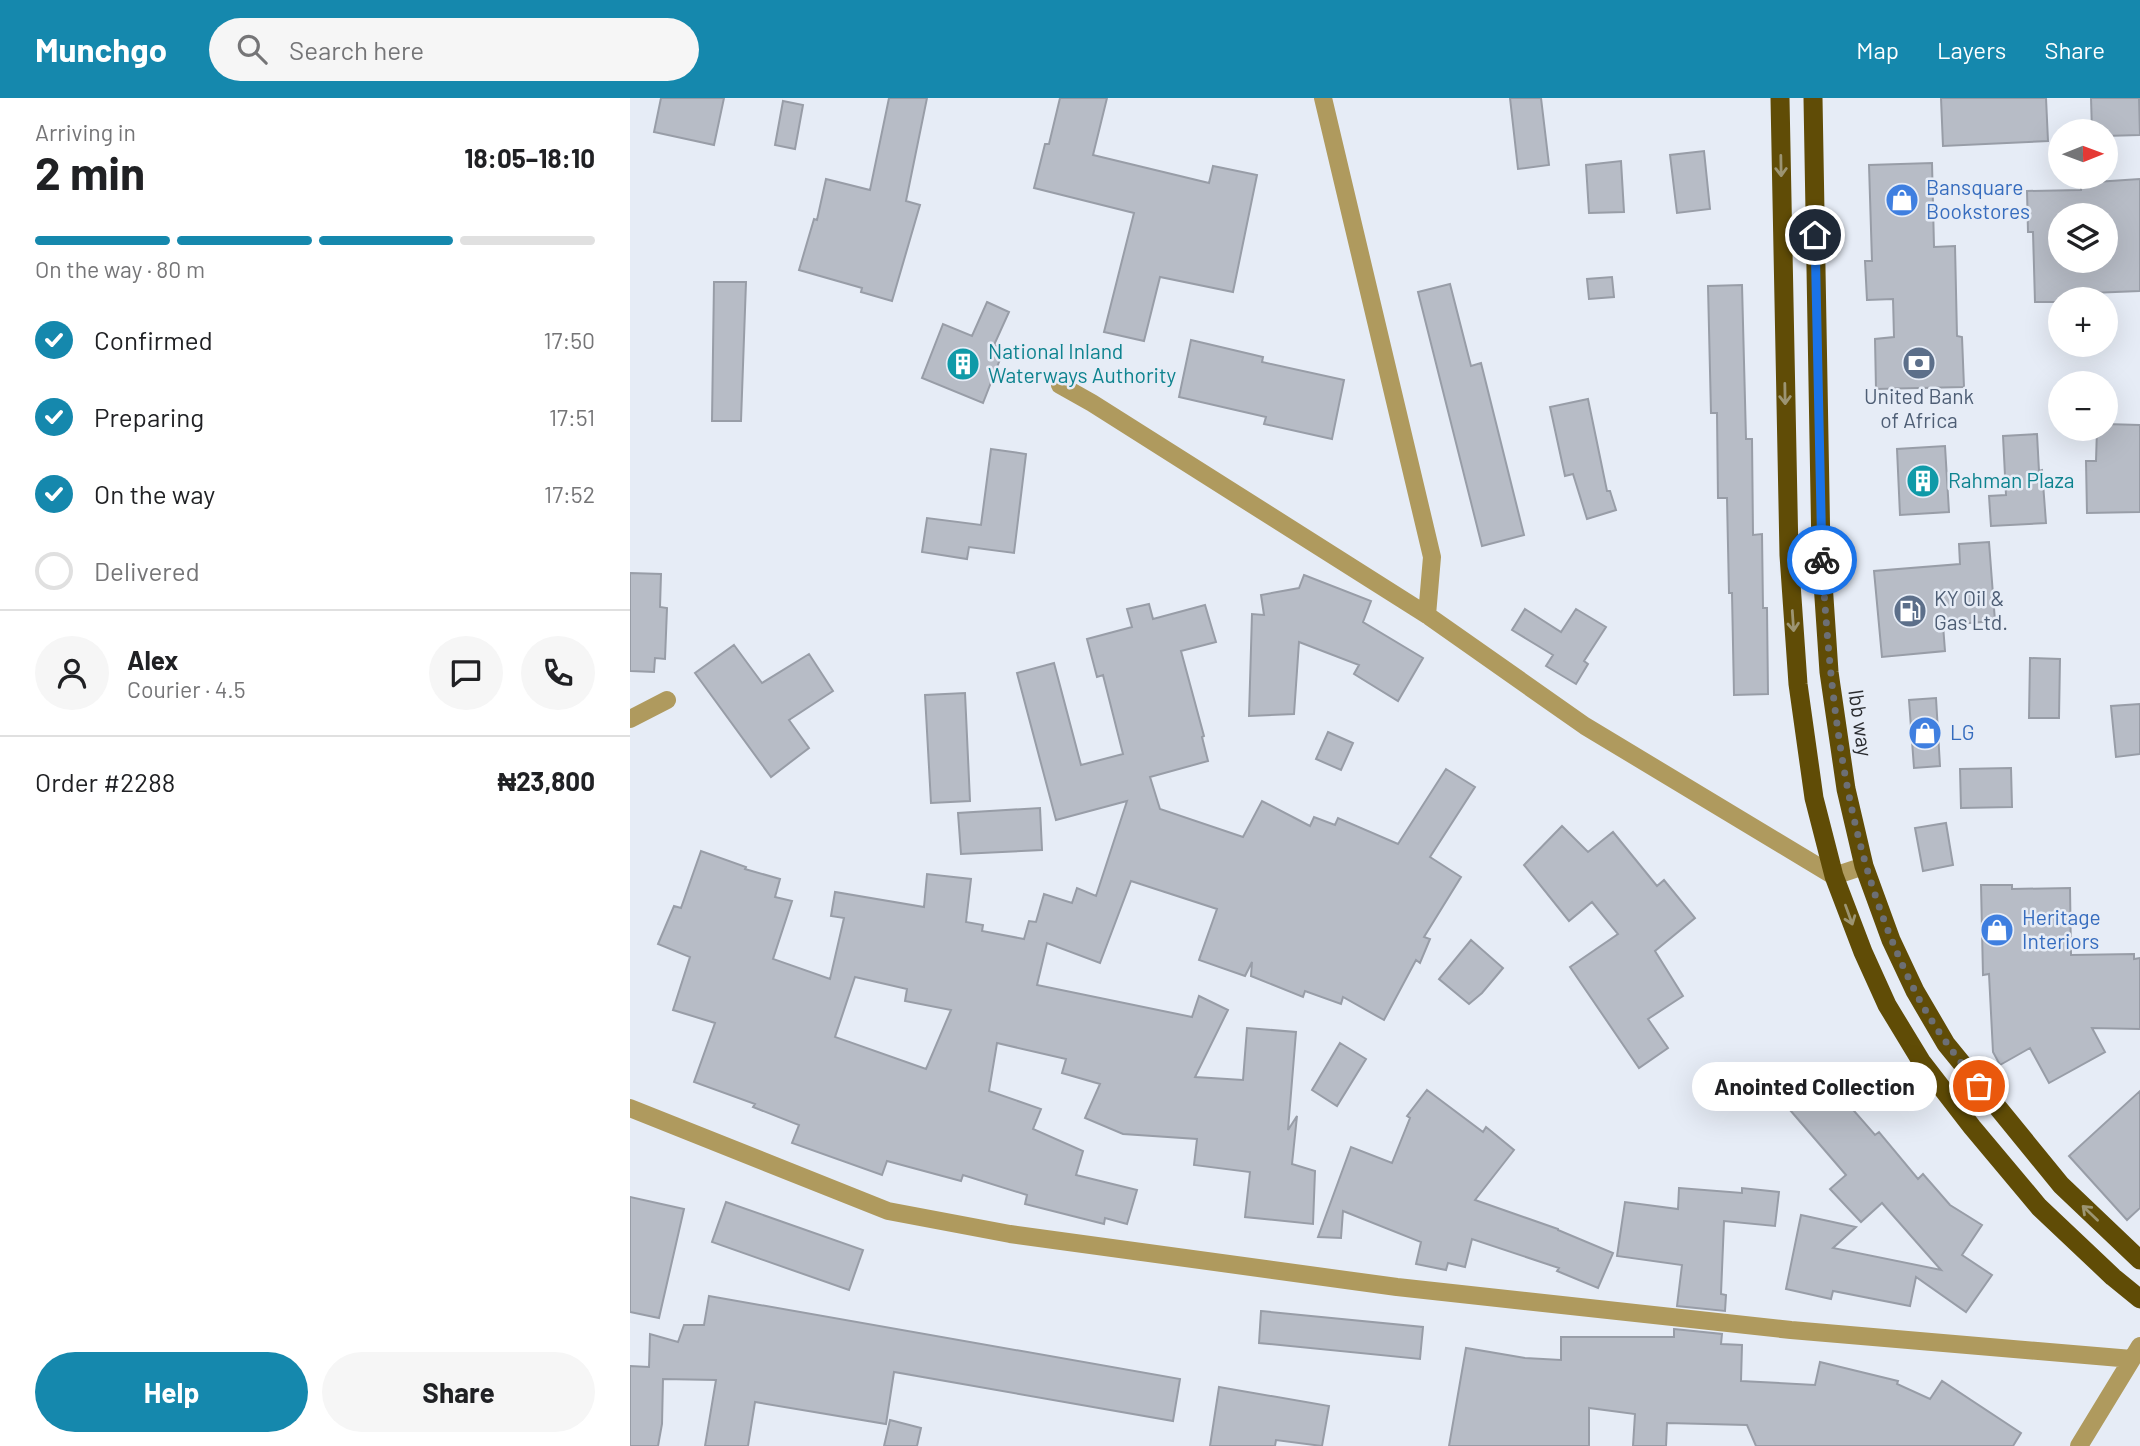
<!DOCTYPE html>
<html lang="en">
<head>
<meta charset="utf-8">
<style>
	body { margin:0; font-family:Barlow,sans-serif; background:#f6f6f6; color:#202124; height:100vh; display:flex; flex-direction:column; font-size:26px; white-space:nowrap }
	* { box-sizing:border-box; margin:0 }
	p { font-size:23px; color:#757577 }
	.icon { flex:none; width:38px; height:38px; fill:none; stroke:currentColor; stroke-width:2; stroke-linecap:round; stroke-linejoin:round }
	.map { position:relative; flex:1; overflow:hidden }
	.sheet { display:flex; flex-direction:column; background:#fff; width:630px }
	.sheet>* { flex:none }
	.needle { width:46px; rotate:89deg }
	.controls { position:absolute; left:1418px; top:21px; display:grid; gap:14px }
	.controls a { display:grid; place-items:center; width:70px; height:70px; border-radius:50%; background:#fff; box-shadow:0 7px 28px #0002; font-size:35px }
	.pin { position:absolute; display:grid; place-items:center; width:60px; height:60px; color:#fff; margin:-30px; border:4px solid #fff; border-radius:50%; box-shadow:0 2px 7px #0007 }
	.courier { position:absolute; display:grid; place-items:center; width:70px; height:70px; margin:-35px; border:5px solid #1a73e8; border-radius:50%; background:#fff; color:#222; box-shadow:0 2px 9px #0007 }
	.bubble { position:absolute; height:49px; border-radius:24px; background:#fff; box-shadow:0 7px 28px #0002; font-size:23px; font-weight:700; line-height:49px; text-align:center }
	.head em { font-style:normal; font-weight:700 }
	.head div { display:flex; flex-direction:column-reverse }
	.head { display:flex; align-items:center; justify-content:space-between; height:119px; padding:0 35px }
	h1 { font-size:46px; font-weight:700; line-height:52px }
	.bar { display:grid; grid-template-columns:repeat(4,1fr); gap:10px 7px; align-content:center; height:84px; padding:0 35px }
	.bar i { height:9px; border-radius:5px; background:#e0e0e0 }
	.bar .on { background:#1588ad }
	.bar p { grid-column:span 4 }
	.line { display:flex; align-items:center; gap:18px; padding:0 35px; border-top:2px solid #e0e0e0 }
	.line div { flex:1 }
	.round { display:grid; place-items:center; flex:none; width:74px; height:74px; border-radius:37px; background:#f6f6f6 }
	ol { padding:0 35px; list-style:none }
	li { display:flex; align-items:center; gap:21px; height:77px }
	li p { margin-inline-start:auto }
	li .icon { padding:7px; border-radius:50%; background:#1588ad; color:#fff; stroke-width:4 }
	li:last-child { color:#757577 }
	li i { width:38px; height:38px; border:4px solid #e0e0e0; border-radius:50% }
	.action { display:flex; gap:14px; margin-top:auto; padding:14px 35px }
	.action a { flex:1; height:80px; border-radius:42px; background:#1588ad; color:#fff; font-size:28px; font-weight:700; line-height:80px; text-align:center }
	.action a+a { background:#f6f6f6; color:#202124 }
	header { display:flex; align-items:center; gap:42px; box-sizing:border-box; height:98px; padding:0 35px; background:#1588ad; color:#fff }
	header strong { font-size:33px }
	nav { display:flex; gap:38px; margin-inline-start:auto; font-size:24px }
	.search { width:490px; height:63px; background:#f6f6f6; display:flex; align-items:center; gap:18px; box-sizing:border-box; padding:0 24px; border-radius:38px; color:#757577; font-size:26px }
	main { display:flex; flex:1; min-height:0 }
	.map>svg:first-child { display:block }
	.building { fill:#b7bcc6; stroke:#989da7; stroke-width:2; fill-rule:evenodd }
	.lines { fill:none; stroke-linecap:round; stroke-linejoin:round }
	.minor { stroke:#af9a5e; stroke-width:18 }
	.trunk { stroke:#604c06; stroke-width:19 }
	.oneway { stroke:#9c9472 }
	.done { stroke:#6c6f75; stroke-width:7; stroke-dasharray:0 12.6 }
	.route { stroke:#1a73e8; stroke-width:9 }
	.labels { text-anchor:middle; stroke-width:5; stroke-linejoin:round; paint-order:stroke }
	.shop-label { font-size:21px; fill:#366cbe; stroke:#e6ecf6; text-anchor:start }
	.culture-label { font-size:21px; fill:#0d838f; stroke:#e6ecf6; text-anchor:start }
	.service-label { font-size:21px; fill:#4e5e75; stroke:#e6ecf6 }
	.street-label { font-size:21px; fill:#2a2c30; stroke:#e6ecf6 }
</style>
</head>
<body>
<header>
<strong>Munchgo</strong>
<div class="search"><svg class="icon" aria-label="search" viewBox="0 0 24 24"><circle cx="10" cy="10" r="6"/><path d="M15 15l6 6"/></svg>Search here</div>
<nav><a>Map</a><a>Layers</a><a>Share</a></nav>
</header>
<main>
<section class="sheet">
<div class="head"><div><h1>2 min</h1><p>Arriving in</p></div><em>18:05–18:10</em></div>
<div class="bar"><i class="on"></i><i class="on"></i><i class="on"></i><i></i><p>On the way · 80 m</p></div>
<ol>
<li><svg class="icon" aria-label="check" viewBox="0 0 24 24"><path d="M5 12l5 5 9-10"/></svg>Confirmed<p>17:50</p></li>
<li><svg class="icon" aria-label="check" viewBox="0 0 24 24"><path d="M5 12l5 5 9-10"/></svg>Preparing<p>17:51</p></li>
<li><svg class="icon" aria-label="check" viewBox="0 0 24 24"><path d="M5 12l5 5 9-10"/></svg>On the way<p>17:52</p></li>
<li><i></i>Delivered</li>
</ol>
<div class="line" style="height:126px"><a class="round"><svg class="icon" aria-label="person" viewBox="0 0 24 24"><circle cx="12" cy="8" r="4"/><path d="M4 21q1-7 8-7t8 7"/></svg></a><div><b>Alex</b><p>Courier · 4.5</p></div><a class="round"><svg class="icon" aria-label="chat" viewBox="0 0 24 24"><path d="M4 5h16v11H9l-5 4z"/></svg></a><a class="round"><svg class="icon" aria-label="phone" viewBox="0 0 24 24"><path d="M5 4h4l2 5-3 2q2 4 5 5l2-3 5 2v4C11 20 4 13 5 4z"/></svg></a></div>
<div class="line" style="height:91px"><div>Order #2288</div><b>₦23,800</b></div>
<div class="action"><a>Help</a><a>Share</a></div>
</section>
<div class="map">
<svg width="1510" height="1348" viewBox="0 0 1510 1348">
	<rect width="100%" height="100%" fill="#e6ecf6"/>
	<path class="building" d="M 31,0 L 94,0 L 84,47 L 24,34 Z
		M 259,0 L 297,0 L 276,103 L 290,107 L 262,203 L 231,194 L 232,190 L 169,172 L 184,121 L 187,122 L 196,81 L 240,92 Z
		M 430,0 L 477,0 L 463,57 L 579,85 L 583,68 L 627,77 L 603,194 L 530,179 L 514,243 L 474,234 L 504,115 L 404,90 L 415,46 L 419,46 Z
		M 880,0 L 911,0 L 919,67 L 888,71 Z
		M 1311,0 L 1416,0 L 1418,43 L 1313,48 Z
		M 1461,0 L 1509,0 L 1510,37 L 1475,38 L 1475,33 L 1462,33 Z
		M 153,3 L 173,7 L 165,51 L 145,47 Z
		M 1074,53 L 1080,111 L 1047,115 L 1040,57 Z
		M 991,63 L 994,114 L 959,115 L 956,67 Z
		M 1302,65 L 1304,149 L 1325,148 L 1327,238 L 1332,239 L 1334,289 L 1246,291 L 1245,241 L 1264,239 L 1263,201 L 1237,202 L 1235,163 L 1242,163 L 1239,67 Z
		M 1510,81 L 1510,193 L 1436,196 L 1436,201 L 1430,201 L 1430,204 L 1405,204 L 1403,134 L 1398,134 L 1397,93 L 1451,92 L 1451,85 ZM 1430,117 L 1475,117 L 1475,163 L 1430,163 Z
		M 982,179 L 984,199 L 959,201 L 957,181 Z
		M 84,184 L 116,184 L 111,323 L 82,323 Z
		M 820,186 L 841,268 L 851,265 L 894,437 L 852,448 L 788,194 Z
		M 1112,187 L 1116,341 L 1122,341 L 1123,437 L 1132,436 L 1133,510 L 1137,510 L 1138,596 L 1104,597 L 1102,495 L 1099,495 L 1097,400 L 1088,400 L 1087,315 L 1081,315 L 1078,188 Z
		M 357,204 L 379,214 L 364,247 L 374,251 L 353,305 L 292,280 L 313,226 L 342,238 Z
		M 561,242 L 633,259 L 632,264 L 714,282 L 702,341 L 634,326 L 636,319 L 549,299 Z
		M 958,301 L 977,393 L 980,393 L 986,412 L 957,421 L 943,376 L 935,378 L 920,309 Z
		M 1475,326 L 1510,327 L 1510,414 L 1457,415 L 1456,363 L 1466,363 L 1467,331 L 1475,331 Z
		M 1407,336 L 1409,373 L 1412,372 L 1416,425 L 1361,428 L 1359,398 L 1376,397 L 1373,338 Z
		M 1315,348 L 1319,414 L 1270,417 L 1267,351 Z
		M 361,351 L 396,356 L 384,455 L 339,449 L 337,461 L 292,454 L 297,420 L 351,427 Z
		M 1359,444 L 1365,523 L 1313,527 L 1315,553 L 1252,559 L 1244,473 L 1330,466 L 1329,446 Z
		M 0,475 L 31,476 L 30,509 L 37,510 L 35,561 L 25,560 L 24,574 L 0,573 Z
		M 674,477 L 741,503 L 733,524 L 793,560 L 768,603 L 724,576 L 729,567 L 669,544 L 664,616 L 619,618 L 622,516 L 634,517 L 631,497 L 669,490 Z
		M 519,506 L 523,521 L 575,507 L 586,544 L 551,553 L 574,638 L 572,639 L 578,663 L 520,679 L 530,711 L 613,739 L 632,703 L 680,728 L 684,719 L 705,727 L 708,720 L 768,746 L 816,671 L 845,689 L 800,759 L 831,779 L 794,839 L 800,841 L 790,865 L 786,862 L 754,922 L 713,899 L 711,906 L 675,893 L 673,899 L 621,878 L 622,864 L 615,878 L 569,862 L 587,811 L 501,783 L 470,865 L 417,845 L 407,887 L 562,919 L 569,898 L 598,912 L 565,979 L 613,982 L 617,930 L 666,934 L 658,1032 L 667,1018 L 662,1066 L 685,1073 L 683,1126 L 615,1119 L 620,1074 L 564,1067 L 567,1041 L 493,1036 L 455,1020 L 470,986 L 432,975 L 436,961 L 367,945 L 359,993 L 411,1011 L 403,1031 L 453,1053 L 446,1077 L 507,1092 L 497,1126 L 475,1120 L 474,1126 L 395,1106 L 397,1097 L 333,1077 L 331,1083 L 257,1063 L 252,1077 L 162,1045 L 169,1027 L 123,1009 L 125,1006 L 64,984 L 85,925 L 43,912 L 60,859 L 28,846 L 44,808 L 51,810 L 71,753 L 116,769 L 115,771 L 150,781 L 145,799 L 162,803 L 143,861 L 200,881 L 214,820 L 201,818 L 205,794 L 294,809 L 297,776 L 341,781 L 336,824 L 353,827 L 352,833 L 394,841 L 399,823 L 406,824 L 414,796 L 442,805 L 447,790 L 466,798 L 497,703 L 426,722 L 387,575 L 424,565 L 451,667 L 493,656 L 473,577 L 467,579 L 457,541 L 502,529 L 497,511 ZM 225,879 L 277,891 L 275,903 L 321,912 L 296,971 L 205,939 Z
		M 895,511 L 931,534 L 946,511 L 976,529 L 954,563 L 958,566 L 946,586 L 916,568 L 923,557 L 882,532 Z
		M 104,547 L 132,585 L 179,556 L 203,593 L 159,622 L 179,650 L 141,679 L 65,575 Z
		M 1400,560 L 1430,561 L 1429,620 L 1399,620 Z
		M 335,595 L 340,703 L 301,705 L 295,597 Z
		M 1306,600 L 1310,668 L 1284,670 L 1279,602 Z
		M 1510,606 L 1510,656 L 1486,659 L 1481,608 Z
		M 698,634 L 723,645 L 711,672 L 686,661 Z
		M 1381,670 L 1382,709 L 1331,710 L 1330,671 Z
		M 410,710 L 412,752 L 331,756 L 328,715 Z
		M 1316,725 L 1323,767 L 1293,773 L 1285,730 Z
		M 932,728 L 958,754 L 983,734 L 1027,788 L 1034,782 L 1065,820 L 1025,853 L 1053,898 L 1018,921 L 1038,950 L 1009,970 L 940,869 L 988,836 L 962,804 L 939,823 L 894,767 Z
		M 1351,787 L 1382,787 L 1382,791 L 1440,790 L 1441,857 L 1504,856 L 1504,861 L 1510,860 L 1510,931 L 1462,930 L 1475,954 L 1419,985 L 1400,950 L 1370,967 L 1363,954 L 1359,876 L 1353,877 Z
		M 841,842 L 873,870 L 852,895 L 839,906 L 809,881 Z
		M 710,945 L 736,961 L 707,1008 L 682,992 Z
		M 1190,974 L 1245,1037 L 1249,1034 L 1288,1081 L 1293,1076 L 1320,1107 L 1352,1127 L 1332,1157 L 1362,1177 L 1336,1214 L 1286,1179 L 1280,1208 L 1203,1193 L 1201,1201 L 1156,1191 L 1171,1117 L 1226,1129 L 1203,1150 L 1311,1172 L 1252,1105 L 1231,1124 L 1200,1091 L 1216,1077 L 1154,1005 Z
		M 797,992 L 853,1034 L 856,1029 L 884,1052 L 845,1102 L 928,1131 L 928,1132 L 983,1155 L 968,1190 L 927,1173 L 929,1170 L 842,1141 L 835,1169 L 818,1165 L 816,1172 L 786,1166 L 791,1144 L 713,1113 L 711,1140 L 688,1139 L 721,1049 L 762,1065 L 780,1020 L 777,1018 Z
		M 1510,993 L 1510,1110 L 1497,1122 L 1439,1058 Z
		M 1049,1090 L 1112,1095 L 1112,1090 L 1149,1094 L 1145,1128 L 1094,1123 L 1091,1196 L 1096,1197 L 1095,1213 L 1047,1208 L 1052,1167 L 987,1158 L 995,1104 L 1048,1111 Z
		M 0,1099 L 54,1111 L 29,1220 L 0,1214 Z
		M 96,1104 L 233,1152 L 219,1192 L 82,1144 Z
		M 79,1198 L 550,1281 L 543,1323 L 264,1274 L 256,1326 L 125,1304 L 118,1348 L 75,1348 L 86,1282 L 33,1281 L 32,1326 L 28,1348 L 0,1348 L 0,1268 L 19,1269 L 20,1236 L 48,1244 L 54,1227 L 74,1227 Z
		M 631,1213 L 793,1229 L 790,1261 L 629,1245 Z
		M 1044,1231 L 1092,1236 L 1091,1246 L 1112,1247 L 1111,1283 L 1185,1287 L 1190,1264 L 1268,1283 L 1267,1286 L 1300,1301 L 1312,1283 L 1391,1335 L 1383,1348 L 1126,1348 L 1117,1327 L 1037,1325 L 1036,1348 L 1003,1348 L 1005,1316 L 959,1310 L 959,1348 L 819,1348 L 836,1250 L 895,1260 L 931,1262 L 931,1239 L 1044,1239 Z
		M 589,1289 L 699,1308 L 692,1348 L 646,1342 L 645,1348 L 580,1348 Z
		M 260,1322 L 291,1330 L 287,1348 L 254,1348 Z"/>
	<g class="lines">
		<path class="minor" d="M 693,0 L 802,459 L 797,517
			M 430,287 L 462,305 L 797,517 L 955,628 L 1204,778 L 1234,768
			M 0,621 L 37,602
			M 0,1010 L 258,1113 L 380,1136 L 767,1189 L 1161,1232 L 1502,1261
			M 1449,1348 L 1510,1248"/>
		<path class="trunk" d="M 1150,0 L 1159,457 L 1168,586 L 1184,700 L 1204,778 L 1233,854 L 1257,907 L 1291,963 L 1342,1029 L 1409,1109 L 1483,1179 L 1510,1201
			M 1183,0 L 1191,455 L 1199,574 L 1216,691 L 1234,768 L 1261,842 L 1285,893 L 1316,946 L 1431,1087 L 1510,1162"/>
	</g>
	<defs><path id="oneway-shaft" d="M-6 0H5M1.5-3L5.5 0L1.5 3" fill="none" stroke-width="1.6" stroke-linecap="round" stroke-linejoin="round" transform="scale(1.75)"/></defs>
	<g class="oneway">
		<use href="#oneway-shaft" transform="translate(1151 68) rotate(89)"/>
		<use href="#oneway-shaft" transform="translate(1155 296) rotate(89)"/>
		<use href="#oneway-shaft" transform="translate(1163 523) rotate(86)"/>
		<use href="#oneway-shaft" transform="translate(1219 817) rotate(70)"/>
		<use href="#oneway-shaft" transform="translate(1460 1115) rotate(-136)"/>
	</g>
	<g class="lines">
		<path class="done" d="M 1192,462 C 1201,610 1216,756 1284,891 C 1301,926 1325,957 1349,988"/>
		<path class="route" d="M 1185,137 L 1192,462"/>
	</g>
	<defs>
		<symbol id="shop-disc" viewBox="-11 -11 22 22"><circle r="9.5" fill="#3f7fe0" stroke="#e6ecf6"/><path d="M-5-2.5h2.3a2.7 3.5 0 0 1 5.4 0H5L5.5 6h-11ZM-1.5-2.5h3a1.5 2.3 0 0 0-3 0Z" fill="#fff"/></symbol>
		<symbol id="bank-disc" viewBox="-11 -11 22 22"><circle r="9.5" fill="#5c6f8a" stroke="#e6ecf6"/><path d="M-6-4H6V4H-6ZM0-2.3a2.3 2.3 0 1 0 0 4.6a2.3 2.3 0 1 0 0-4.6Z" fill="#fff"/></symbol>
		<symbol id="building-disc" viewBox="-11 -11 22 22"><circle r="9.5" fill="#0f9aa8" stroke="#e6ecf6"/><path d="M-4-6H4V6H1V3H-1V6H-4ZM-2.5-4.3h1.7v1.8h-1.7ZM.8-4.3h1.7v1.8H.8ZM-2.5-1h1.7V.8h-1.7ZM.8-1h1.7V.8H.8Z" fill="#fff"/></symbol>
		<symbol id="fuel-disc" viewBox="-11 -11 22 22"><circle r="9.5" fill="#5c6f8a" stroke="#e6ecf6"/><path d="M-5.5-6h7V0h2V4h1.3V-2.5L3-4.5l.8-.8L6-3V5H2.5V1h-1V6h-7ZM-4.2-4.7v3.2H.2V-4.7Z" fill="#fff"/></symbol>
	</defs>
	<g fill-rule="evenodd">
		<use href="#shop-disc" x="1253" y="83" width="38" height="38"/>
		<use href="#bank-disc" x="1270" y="246" width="38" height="38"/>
		<use href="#building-disc" x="314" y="247" width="38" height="38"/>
		<use href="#building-disc" x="1274" y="364" width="38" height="38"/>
		<use href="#fuel-disc" x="1261" y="494" width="38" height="38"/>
		<use href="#shop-disc" x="1276" y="616" width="38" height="38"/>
		<use href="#shop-disc" x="1348" y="813" width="38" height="38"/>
	</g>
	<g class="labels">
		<g class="shop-label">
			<text x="1296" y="97">Bansquare<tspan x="1296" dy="24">Bookstores</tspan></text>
			<text x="1320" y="642">LG</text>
			<text x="1392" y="827">Heritage<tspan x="1392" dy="24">Interiors</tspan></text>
		</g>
		<g class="culture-label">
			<text x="358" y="261">National Inland<tspan x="358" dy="24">Waterways Authority</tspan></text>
			<text x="1318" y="390">Rahman Plaza</text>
		</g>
		<g class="service-label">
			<text x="1289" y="306">United Bank<tspan x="1289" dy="24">of Africa</tspan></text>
			<text x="1304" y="508" text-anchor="start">KY Oil &amp;<tspan x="1304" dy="24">Gas Ltd.</tspan></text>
		</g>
		<g class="street-label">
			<text transform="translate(1230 625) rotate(82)" y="7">Ibb way</text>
		</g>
	</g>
</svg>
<div class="controls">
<a><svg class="needle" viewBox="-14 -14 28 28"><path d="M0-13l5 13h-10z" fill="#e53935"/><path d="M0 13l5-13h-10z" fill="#757577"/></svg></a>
<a><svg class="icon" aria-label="layers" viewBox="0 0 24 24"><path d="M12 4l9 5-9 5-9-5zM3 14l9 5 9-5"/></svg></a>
<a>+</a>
<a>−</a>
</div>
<div class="pin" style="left:1349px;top:988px;background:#ea580c"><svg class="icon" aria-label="bag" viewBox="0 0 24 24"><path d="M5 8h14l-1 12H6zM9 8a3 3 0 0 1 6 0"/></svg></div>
<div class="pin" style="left:1185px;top:137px;background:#1f2937"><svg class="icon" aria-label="home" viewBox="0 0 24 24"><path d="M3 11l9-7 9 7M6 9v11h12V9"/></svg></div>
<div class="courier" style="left:1192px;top:462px"><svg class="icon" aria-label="bike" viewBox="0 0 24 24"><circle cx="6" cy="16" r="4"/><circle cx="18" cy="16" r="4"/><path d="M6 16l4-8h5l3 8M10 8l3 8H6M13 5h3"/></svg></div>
<div class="bubble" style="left:1062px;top:964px;width:245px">Anointed Collection</div>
</div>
</main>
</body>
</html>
